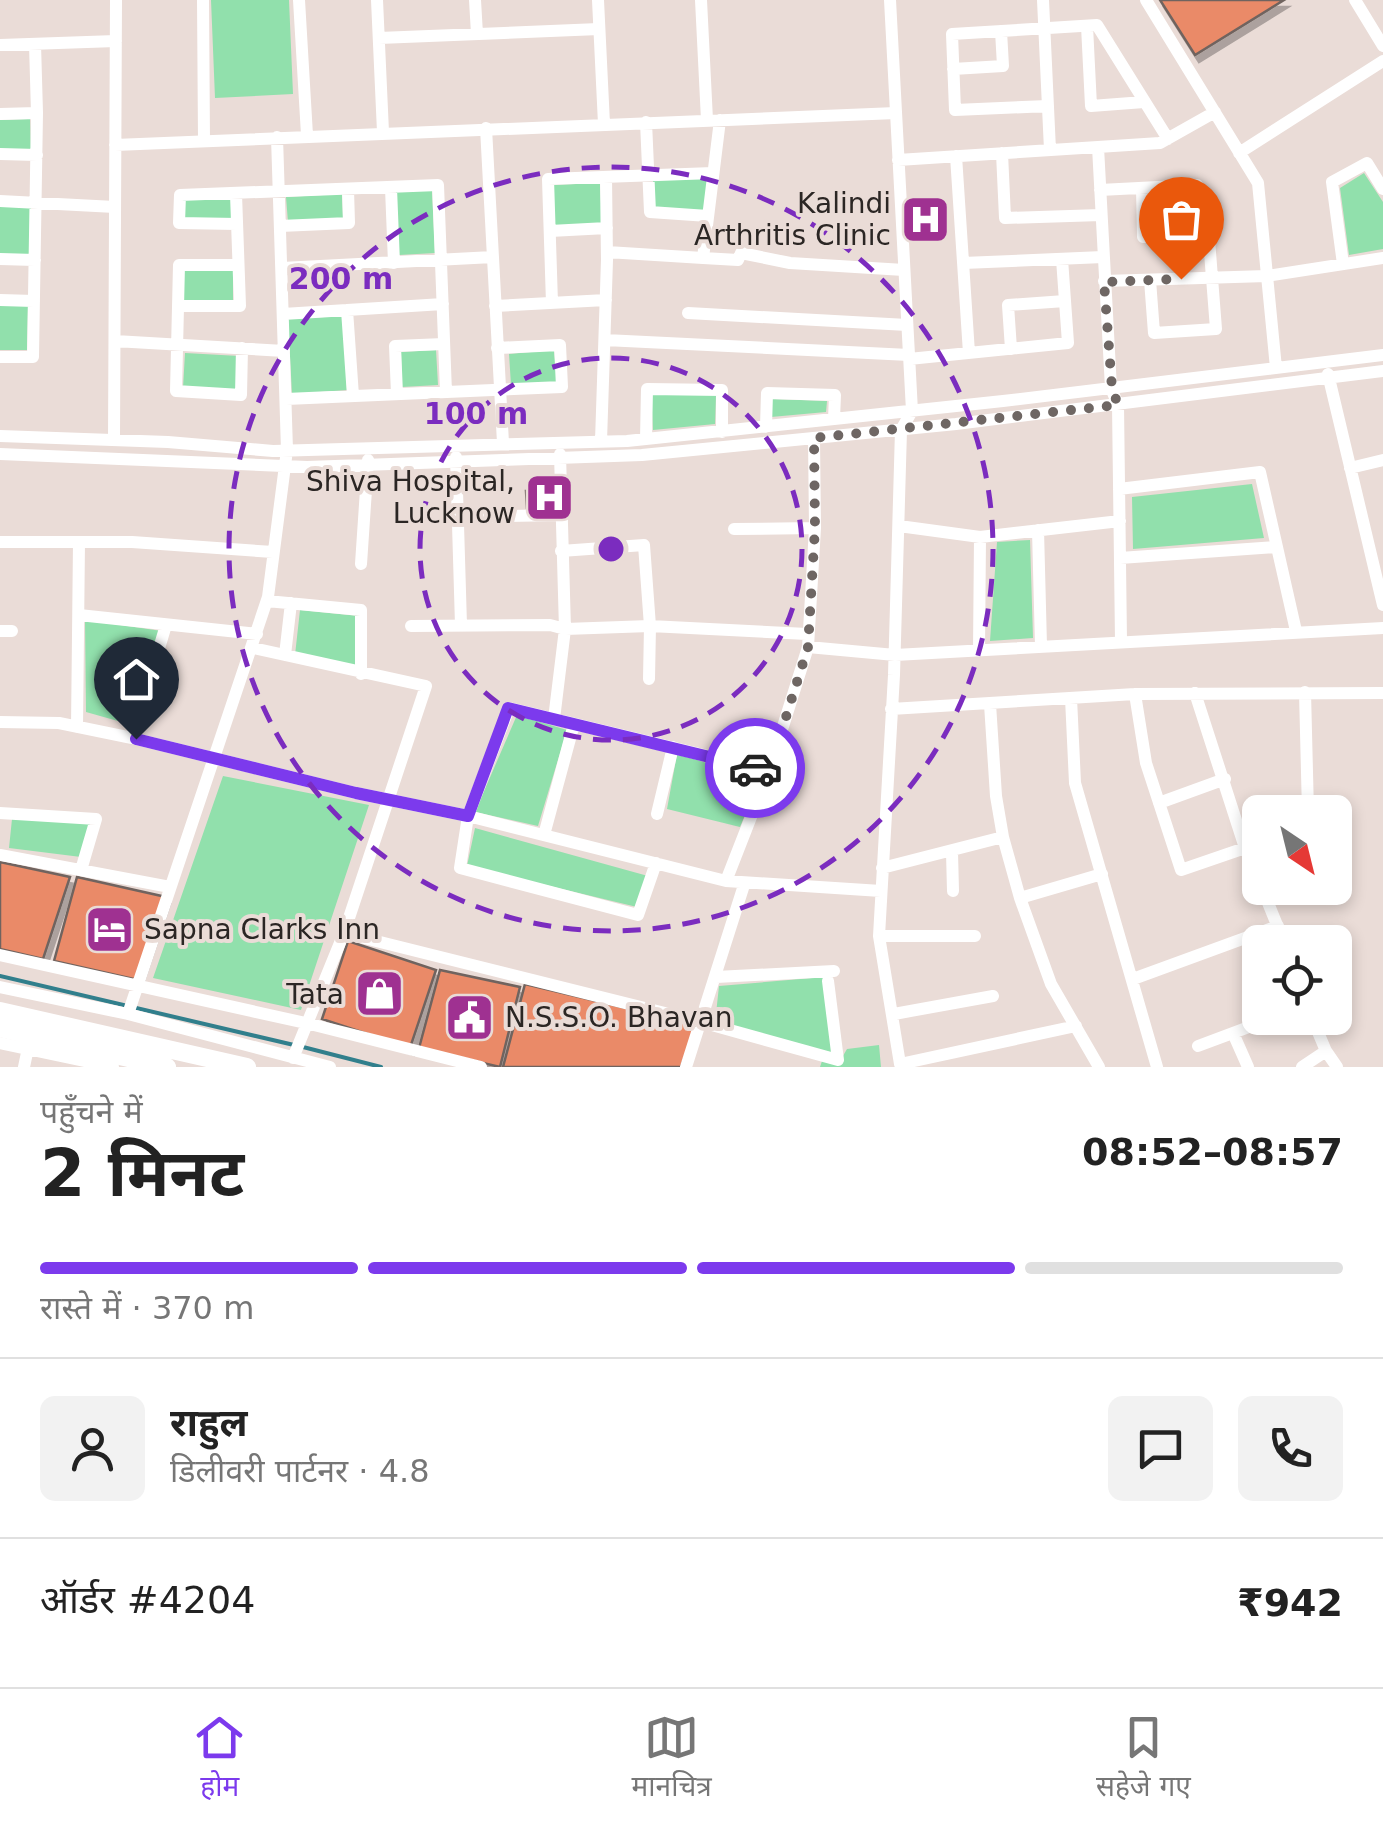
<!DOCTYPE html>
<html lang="hi">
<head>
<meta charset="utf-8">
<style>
	body { margin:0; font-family:"DejaVu Sans","Noto Sans Devanagari",sans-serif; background:#f2f2f2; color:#222; height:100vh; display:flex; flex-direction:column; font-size:38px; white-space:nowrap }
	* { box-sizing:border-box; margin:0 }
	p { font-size:32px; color:#767676 }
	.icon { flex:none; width:55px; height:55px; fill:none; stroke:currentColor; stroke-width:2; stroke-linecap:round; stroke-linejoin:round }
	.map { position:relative; height:1067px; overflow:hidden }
	.sheet { display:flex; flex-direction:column; background:#fff; flex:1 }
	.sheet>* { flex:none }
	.needle { width:65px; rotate:145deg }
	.buttons { position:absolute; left:1242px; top:795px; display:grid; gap:20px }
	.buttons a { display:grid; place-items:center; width:110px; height:110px; border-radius:15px; background:#fff; box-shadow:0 5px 15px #0003; font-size:50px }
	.pin { position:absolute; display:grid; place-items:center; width:85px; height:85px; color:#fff; margin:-102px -42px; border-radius:50% 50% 50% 0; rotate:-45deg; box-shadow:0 0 10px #0007 }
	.pin .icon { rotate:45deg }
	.courier { position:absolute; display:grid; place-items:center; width:100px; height:100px; margin:-50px; border:8px solid #7c3aed; border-radius:50%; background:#fff; color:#222; box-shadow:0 2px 12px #0007 }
	.head em { font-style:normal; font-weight:700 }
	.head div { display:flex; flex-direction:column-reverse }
	.head { display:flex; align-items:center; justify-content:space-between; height:170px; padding:0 40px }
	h1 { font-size:65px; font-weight:700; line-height:75px }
	.bar { display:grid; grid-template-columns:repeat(4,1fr); gap:15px 10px; align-content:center; height:120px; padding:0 40px }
	.bar i { height:12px; border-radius:8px; background:#e0e0e0 }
	.bar .on { background:#7c3aed }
	.bar p { grid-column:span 4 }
	.line { display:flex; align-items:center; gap:25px; padding:0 40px; border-top:2px solid #e0e0e0 }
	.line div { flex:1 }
	.round { display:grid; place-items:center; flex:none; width:105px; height:105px; border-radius:15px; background:#f2f2f2 }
	.tabs { display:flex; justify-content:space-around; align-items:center; height:140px; border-top:2px solid #e0e0e0; background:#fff; font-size:28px; color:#767676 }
	.tabs a { display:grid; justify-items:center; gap:5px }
	.tabs .on { color:#7c3aed }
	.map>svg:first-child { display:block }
	.green { fill:#91e0ac }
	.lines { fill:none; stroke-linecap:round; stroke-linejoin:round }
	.stream { stroke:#317f8c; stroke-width:4 }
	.building { fill:#ea8a67; stroke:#70645f; stroke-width:2.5; filter:url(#shadow) }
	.minor { stroke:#fff; stroke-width:12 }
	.highway { stroke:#fff; stroke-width:18 }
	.done { stroke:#6e6663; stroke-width:10; stroke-dasharray:0 18 }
	.route { stroke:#7c3aed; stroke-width:12 }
	.ring { fill:none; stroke:#7b2cbf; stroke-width:5; stroke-dasharray:18 12 }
	.labels { text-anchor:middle; stroke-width:8; stroke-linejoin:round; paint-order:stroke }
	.poi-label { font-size:28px; fill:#2b2624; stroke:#eadcd7; text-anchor:end }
	.centre { fill:#7b2cbf; stroke:#eadcd7; stroke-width:5 }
	.ring-label { font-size:30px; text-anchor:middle; font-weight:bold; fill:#7b2cbf; stroke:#eadcd7; stroke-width:8; stroke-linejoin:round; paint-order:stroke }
</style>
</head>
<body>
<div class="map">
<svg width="1383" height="1067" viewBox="0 0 1383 1067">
	<defs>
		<filter id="shadow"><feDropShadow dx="4" dy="7" stdDeviation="0" flood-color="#0004"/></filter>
	</defs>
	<rect width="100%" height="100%" fill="#eadcd7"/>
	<path class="green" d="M 211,0 L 289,0 L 293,94 L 215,98 Z
		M 30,119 L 31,151 L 0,151 L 0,120 Z
		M 1364,173 L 1383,202 L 1383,249 L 1349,255 L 1340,188 Z
		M 708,177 L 704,213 L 653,209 L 653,179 Z
		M 600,183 L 602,224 L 555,227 L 553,185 Z
		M 432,190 L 435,253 L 399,255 L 396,192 Z
		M 342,194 L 343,218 L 288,222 L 286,197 Z
		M 231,197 L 232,219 L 183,220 L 183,198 Z
		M 0,205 L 31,206 L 30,256 L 0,255 Z
		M 183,269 L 233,269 L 233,301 L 183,301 Z
		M 0,305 L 28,305 L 27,350 L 0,350 Z
		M 343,316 L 347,390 L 292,394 L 288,319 Z
		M 436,350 L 438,385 L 402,387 L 401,352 Z
		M 554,350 L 557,382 L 511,385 L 509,354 Z
		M 185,353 L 239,356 L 237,391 L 183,388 Z
		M 651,394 L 716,395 L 715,424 L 653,430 Z
		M 772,399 L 827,401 L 826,412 L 771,417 Z
		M 1252,484 L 1264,538 L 1133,549 L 1132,497 Z
		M 1030,540 L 1033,638 L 990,641 L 997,542 Z
		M 300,610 L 359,616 L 358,668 L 295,655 Z
		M 85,620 L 162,631 L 132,725 L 86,712 Z
		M 517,715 L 567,730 L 538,826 L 475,812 Z
		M 677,754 L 760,779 L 740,827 L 667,809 Z
		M 223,776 L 369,805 L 301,1010 L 153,978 Z
		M 12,819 L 90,823 L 81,857 L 9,848 Z
		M 475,828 L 648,876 L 637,907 L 467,866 Z
		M 824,977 L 833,1053 L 715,1023 L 719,986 Z
		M 879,1045 L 881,1067 L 820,1067 L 823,1058 L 840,1061 L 847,1049 Z"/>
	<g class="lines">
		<path class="stream" d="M 0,976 L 294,1045
			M 303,1047 L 381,1067"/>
	</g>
	<path class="building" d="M 1160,0 L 1284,0 L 1195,55 Z
		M 556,490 L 557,507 L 527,508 L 526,491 Z
		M 0,862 L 70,877 L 43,959 L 0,949 Z
		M 77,877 L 166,897 L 138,980 L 54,961 Z
		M 348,941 L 436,970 L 410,1048 L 322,1019 Z
		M 440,970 L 520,987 L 500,1067 L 419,1048 Z
		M 525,984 L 697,1025 L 681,1067 L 503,1067 Z"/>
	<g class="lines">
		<path class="minor" d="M 203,0 L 204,140
			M 299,0 L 307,135
			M 377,0 L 383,132
			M 475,0 L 477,34
			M 598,0 L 604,124
			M 701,0 L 707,120
			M 890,0 L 912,411 L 901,430 L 894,675 L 879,936 L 900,1064 L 1076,1026
			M 1043,0 L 1050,150
			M 1146,0 L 1258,183 L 1276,368
			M 1355,0 L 1383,46
			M 1087,26 L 1091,106 L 1144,102
			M 379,38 L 599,29
			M 0,45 L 116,41
			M 953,69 L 1003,66 L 1001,31
			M 1048,106 L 955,110 L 952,34 L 1097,25 L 1168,139
			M 0,114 L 37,113
			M 646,122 L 650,212 L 708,216
			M 486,128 L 503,443
			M 115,145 L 896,113
			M 1098,147 L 1111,388 L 1118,405 L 1121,641
			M 1002,153 L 1005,218 L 1101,215
			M 1239,153 L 1383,61
			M 0,154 L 37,155
			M 956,156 L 969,353
			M 898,160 L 1160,143 L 1215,112
			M 391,188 L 394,263
			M 1142,188 L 1143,237 L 1208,235
			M 1100,190 L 1197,185 L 1206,201 L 1216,329 L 1154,333 L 1150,280
			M 0,201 L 115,207
			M 237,224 L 179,223 L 180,195 L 438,185 L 446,392
			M 280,226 L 349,223 L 348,190
			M 550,231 L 607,228
			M 607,252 L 703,258 L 720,120
			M 703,258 L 738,260 L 741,253 L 790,263 L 904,270
			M 0,259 L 35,260
			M 963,263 L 1103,257
			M 1343,264 L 1332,182 L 1367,163 L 1383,189
			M 238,265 L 179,265 L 176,391 L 241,395 L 242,348
			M 282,268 L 493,257
			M 1104,281 L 1267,276 L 1383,258
			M 0,300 L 34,301
			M 552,303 L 548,179 L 713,173
			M 178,306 L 240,306 L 236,194
			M 495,306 L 606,300
			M 347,310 L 353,396
			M 688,313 L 907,325
			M 283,314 L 443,304
			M 605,340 L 909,355
			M 115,341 L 284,351
			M 1011,349 L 1008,305 L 1065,301
			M 0,357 L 33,357 L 37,113 L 35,44
			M 909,359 L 1068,343 L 1062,259
			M 1328,374 L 1383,605
			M 397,394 L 395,346 L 444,344
			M 286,399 L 562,387 L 560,345 L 497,348
			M 766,427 L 767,393 L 835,395 L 834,419
			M 0,436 L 168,442 L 273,451 L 627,441 L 1003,401 L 1383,355
			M 646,439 L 647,389 L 722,390 L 722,432
			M 114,440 L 116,0
			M 601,441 L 607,260 L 606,177
			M 0,454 L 307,467 L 642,455 L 956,424 L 1383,371
			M 456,457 L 461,625
			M 1350,468 L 1383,460
			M 1119,489 L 1260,472 L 1296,631
			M 458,517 L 561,515
			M 899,526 L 980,537 L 1120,521
			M 734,529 L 815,528
			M 1038,530 L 1041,646
			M 0,542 L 132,542 L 273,552
			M 561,551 L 644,545 L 650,626 L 649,679
			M 1120,558 L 1277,547
			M 361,564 L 368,460
			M 267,601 L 361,610 L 361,674
			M 79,615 L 257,634
			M 411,626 L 550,625 L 565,629 L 650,626 L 807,634
			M 0,631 L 12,631
			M 808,647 L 895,655 L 1383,628
			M 253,648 L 426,686 L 344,933 L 293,1058
			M 979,650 L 980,537
			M 285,655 L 291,603
			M 1305,692 L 1308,812
			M 1195,693 L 1245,848 L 1260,883
			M 1135,694 L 1146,763 L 1181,870 L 1245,848
			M 1071,698 L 1075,783 L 1157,1067
			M 990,704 L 996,796 L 1003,837 L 1020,898 L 1051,984 L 1099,1067
			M 891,709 L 1135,694 L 1383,693
			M 554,719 L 565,629 L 560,454
			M 0,722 L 59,723 L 132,738 L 356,793 L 468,816 L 726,881 L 881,891
			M 77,727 L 79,542
			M 132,738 L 166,625
			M 1159,803 L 1225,779
			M 0,813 L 96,819 L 81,870
			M 657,814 L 673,747
			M 544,835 L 574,724
			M 952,852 L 953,891
			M 0,855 L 170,887
			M 656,863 L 638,915 L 460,868 L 468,816 L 509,708 L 769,771
			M 882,868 L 1003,837
			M 726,881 L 769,771 L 808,647 L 815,528 L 814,438
			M 1262,888 L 1284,942
			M 1020,898 L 1102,874
			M 344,933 L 701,1022 L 838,1060 L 828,981
			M 879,936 L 975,936
			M 0,955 L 310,1024 L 481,1067
			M 716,977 L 834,971
			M 1133,979 L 1278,926
			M 0,987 L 128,1014 L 330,1067
			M 128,1014 L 268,597 L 287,450 L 277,137
			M 894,1014 L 993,996
			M 1233,1033 L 1248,1067
			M 0,1043 L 113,1067
			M 1198,1046 L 1273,1018
			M 1326,1051 L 1337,1067
			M 24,1067 L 28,1048
			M 686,1067 L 744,885
			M 1302,1067 L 1326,1051 L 1312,1018"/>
		<path class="highway" d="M 0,1011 L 247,1067
			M 0,1028 L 167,1067"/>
	</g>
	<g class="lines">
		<path class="done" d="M 755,768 L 769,771 L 808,647 L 815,528 L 814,438 L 1118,405 L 1112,388 L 1104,282 L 1181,279"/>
		<path class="route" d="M 136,739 L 356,793 L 468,816 L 508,708 L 755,768"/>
	</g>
	<g class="ring">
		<circle cx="611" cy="549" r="191"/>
		<circle cx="611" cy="549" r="382"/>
	</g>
	<defs>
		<symbol id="hospital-square" viewBox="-11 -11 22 22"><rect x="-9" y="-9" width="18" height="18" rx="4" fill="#9f3191" stroke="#eadcd7"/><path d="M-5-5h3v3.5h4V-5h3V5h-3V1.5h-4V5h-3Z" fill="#fff"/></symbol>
		<symbol id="hotel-square" viewBox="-11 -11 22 22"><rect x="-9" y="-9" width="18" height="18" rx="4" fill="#9f3191" stroke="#eadcd7"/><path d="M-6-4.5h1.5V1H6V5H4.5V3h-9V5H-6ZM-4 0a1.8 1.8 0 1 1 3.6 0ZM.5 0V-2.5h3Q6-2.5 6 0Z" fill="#fff"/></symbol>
		<symbol id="shop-square" viewBox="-11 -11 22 22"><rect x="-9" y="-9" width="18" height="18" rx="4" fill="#9f3191" stroke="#eadcd7"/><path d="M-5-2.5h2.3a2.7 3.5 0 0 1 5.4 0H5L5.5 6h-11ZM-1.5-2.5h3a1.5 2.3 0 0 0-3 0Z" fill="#fff"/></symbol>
		<symbol id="civic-square" viewBox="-11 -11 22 22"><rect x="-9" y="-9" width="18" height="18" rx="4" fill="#9f3191" stroke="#eadcd7"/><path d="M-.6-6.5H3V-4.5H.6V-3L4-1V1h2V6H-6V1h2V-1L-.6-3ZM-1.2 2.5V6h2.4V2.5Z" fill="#fff"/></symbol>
	</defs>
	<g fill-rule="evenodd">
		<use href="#hospital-square" x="898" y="192" width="55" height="55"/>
		<use href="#hospital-square" x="522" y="470" width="55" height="55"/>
		<use href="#hotel-square" x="82" y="902" width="55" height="55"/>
		<use href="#shop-square" x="352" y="966" width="55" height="55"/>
		<use href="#civic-square" x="442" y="990" width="55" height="55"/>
	</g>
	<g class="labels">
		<g class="poi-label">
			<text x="891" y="213">Kalindi<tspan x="891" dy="32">Arthritis Clinic</tspan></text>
			<text x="515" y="491">Shiva Hospital,<tspan x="515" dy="32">Lucknow</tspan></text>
			<text x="144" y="939" text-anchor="start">Sapna Clarks Inn</text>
			<text x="344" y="1004">Tata</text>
			<text x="505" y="1027" text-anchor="start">N.S.S.O. Bhavan</text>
		</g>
	</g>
	<circle cx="611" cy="549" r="15" class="centre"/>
	<g class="ring-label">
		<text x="341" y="289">200 m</text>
		<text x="476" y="424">100 m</text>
	</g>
</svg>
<div class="buttons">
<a><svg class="needle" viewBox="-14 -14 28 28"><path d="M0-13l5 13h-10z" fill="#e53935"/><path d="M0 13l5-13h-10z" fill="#767676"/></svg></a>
<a><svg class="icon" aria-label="locate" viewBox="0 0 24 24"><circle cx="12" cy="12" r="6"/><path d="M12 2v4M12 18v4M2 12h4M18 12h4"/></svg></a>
</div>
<div class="pin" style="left:1181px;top:279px;background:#ea580c"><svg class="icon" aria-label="bag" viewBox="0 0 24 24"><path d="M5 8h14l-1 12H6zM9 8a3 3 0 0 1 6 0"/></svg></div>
<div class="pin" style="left:136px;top:739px;background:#1f2937"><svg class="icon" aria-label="home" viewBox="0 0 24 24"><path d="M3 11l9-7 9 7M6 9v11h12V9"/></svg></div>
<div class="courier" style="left:755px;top:768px"><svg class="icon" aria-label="car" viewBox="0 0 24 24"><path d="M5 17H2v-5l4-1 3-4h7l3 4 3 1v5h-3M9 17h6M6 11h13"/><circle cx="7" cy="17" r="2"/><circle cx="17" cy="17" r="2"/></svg></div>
</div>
<section class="sheet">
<div class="head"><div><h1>2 मिनट</h1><p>पहुँचने में</p></div><em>08:52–08:57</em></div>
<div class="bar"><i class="on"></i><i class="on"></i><i class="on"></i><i></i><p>रास्ते में · 370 m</p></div>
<div class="line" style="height:180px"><a class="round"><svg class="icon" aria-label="person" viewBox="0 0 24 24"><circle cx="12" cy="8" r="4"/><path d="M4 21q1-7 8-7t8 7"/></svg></a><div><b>राहुल</b><p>डिलीवरी पार्टनर · 4.8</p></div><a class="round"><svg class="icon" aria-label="chat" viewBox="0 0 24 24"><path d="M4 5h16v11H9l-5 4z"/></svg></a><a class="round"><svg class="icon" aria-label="phone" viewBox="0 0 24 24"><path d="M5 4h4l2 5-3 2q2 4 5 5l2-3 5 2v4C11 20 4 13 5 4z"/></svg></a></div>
<div class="line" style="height:130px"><div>ऑर्डर #4204</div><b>₹942</b></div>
</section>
<nav class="tabs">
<a class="on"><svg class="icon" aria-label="home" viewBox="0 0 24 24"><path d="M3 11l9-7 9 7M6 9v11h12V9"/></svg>होम</a>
<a><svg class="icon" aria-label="map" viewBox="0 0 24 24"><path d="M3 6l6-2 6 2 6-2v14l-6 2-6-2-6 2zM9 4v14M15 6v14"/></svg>मानचित्र</a>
<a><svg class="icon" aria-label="saved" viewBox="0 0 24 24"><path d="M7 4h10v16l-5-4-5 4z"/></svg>सहेजे गए</a>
</nav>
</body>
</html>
